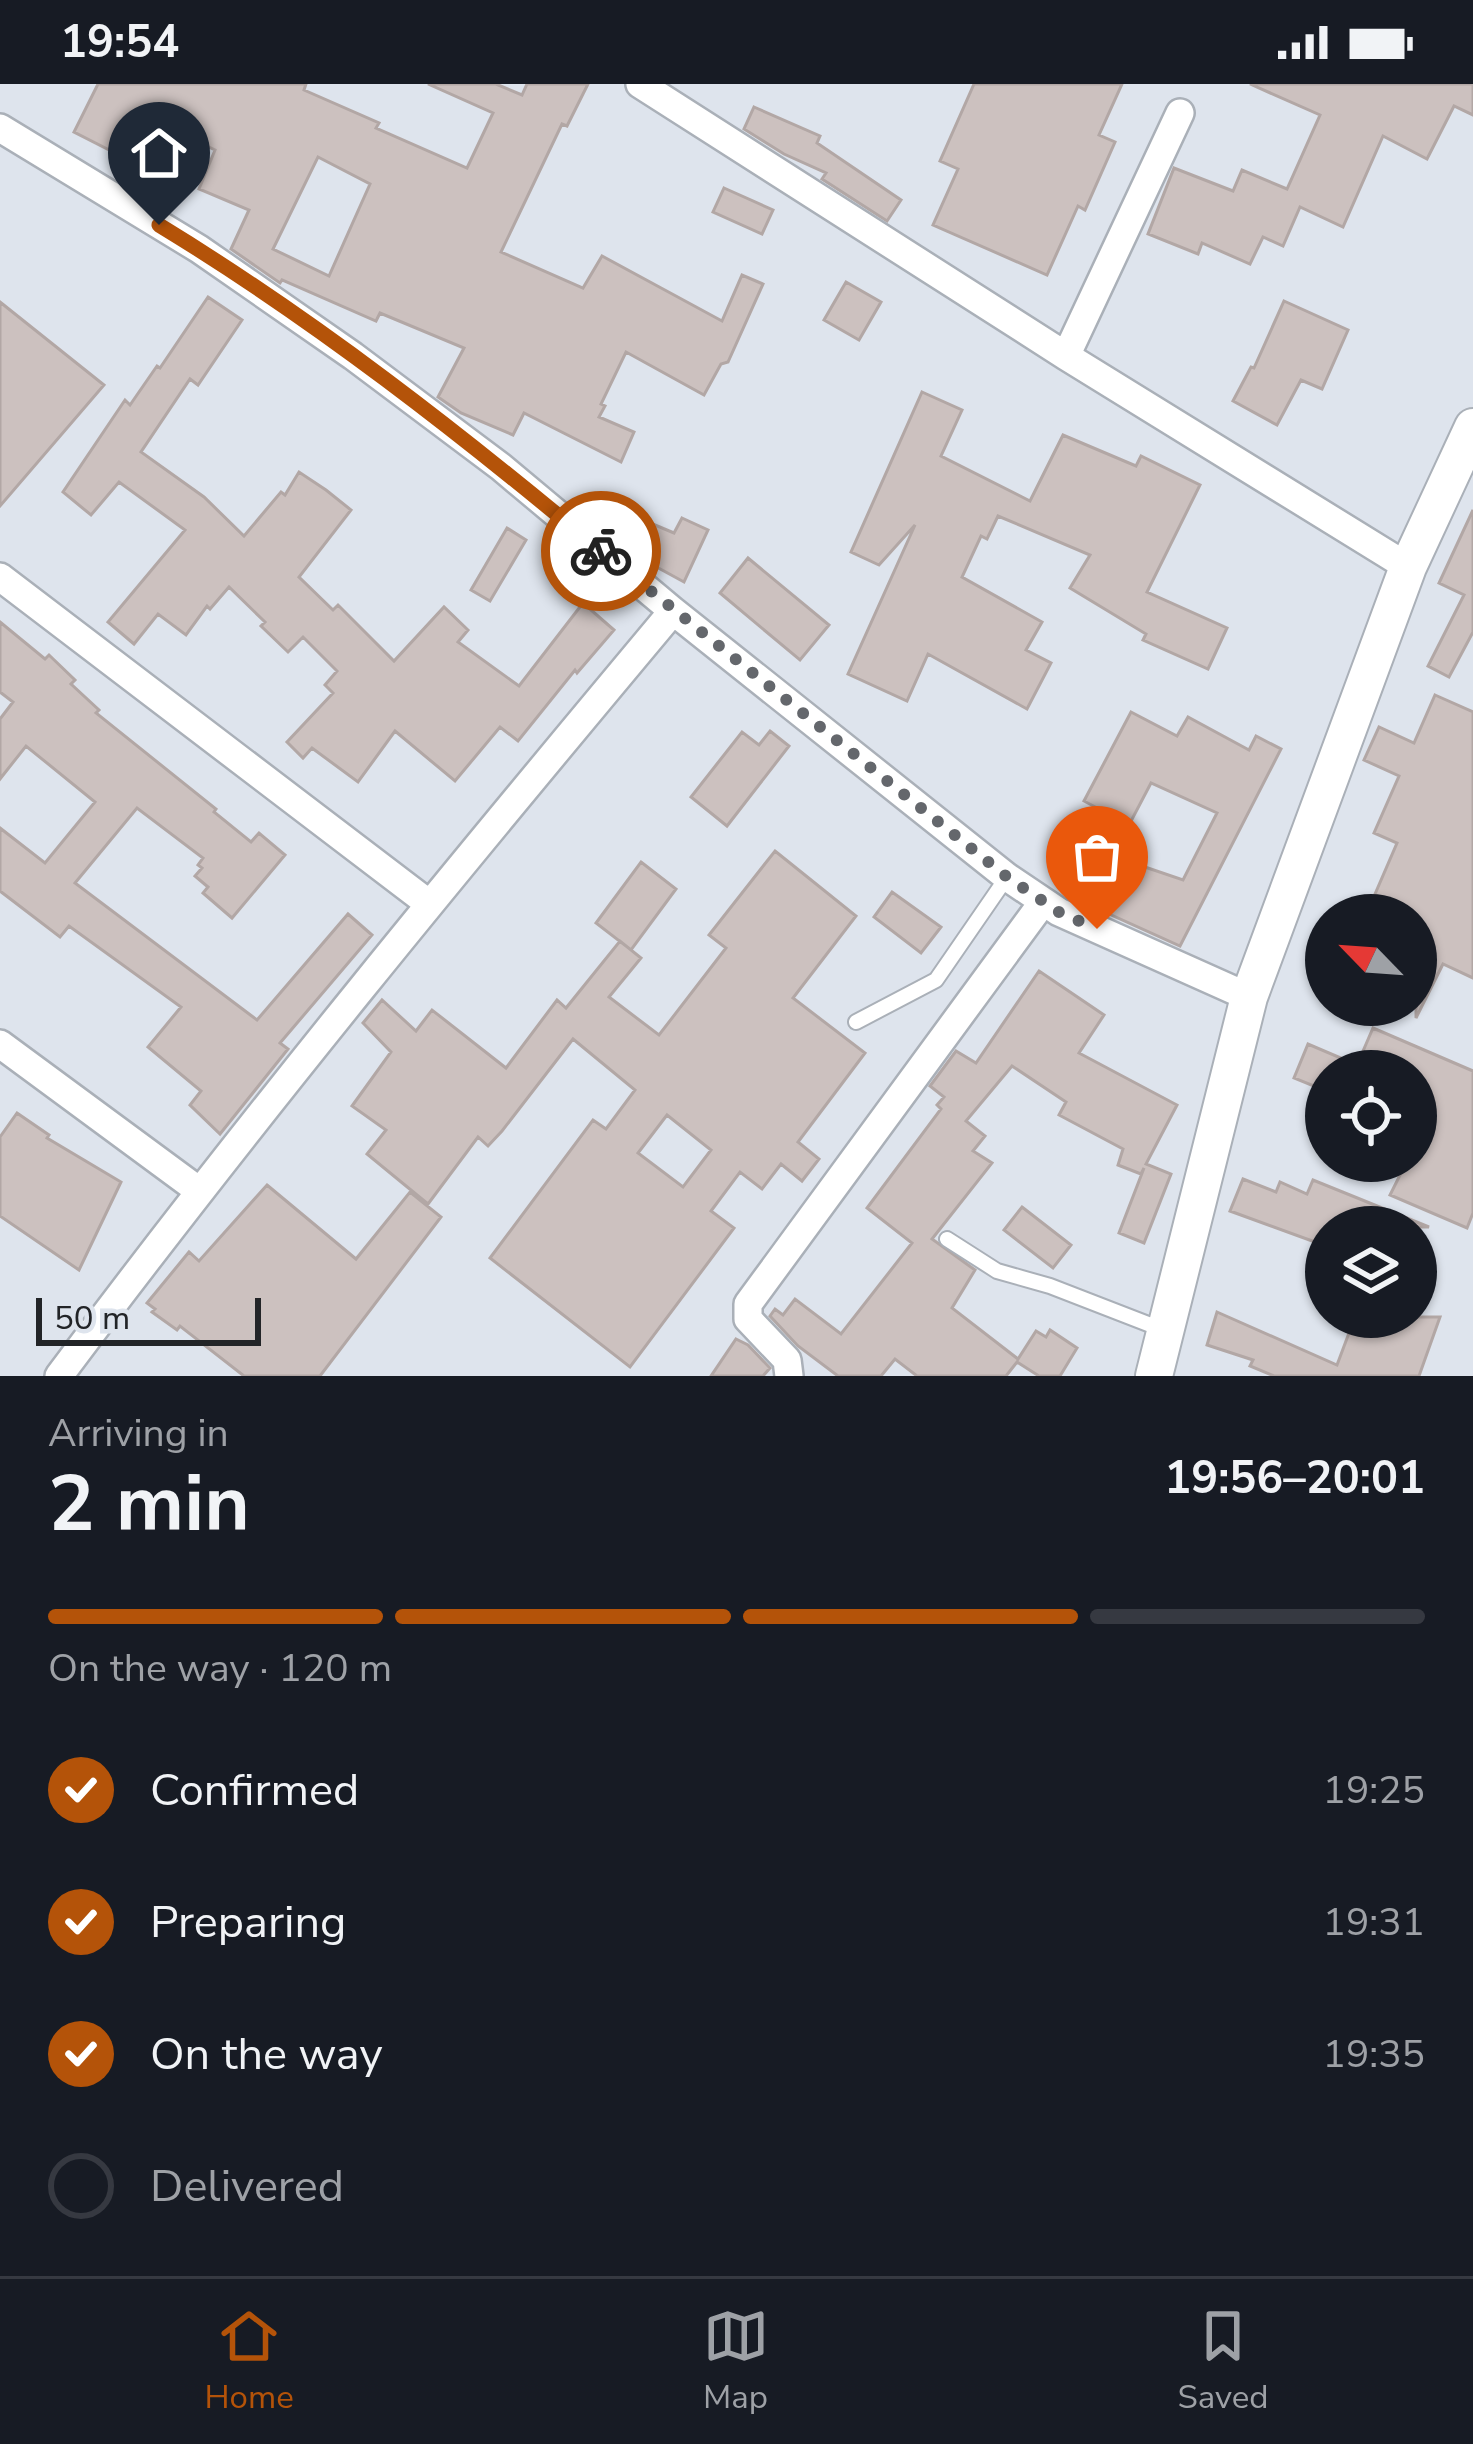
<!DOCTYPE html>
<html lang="en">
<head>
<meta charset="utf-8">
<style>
	body { margin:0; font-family:"Nunito Sans",sans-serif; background:#20242c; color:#f1f3f6; height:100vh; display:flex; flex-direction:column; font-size:45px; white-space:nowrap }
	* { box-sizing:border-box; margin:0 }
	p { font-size:39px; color:#9ea1a6 }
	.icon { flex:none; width:66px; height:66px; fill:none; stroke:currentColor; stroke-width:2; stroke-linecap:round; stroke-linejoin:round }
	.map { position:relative; height:1292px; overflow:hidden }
	.details { display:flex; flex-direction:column; background:#171b24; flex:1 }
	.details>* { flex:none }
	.needle { width:78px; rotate:295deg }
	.buttons { position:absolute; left:1305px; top:810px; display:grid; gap:24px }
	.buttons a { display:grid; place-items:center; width:132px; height:132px; border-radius:50%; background:#171b24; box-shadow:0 3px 9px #0004; font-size:60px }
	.scale { position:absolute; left:36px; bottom:30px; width:225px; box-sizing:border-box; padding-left:12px; border:6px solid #222427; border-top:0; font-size:33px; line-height:42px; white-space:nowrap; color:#222427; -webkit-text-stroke:9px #dee4ed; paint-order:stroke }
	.pin { position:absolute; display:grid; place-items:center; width:102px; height:102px; color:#fff; margin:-123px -51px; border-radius:50% 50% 50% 0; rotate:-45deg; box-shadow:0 0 12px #0007 }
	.pin .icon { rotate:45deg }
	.courier { position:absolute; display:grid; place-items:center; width:120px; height:120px; margin:-60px; border:9px solid #b45309; border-radius:50%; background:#fff; color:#222; box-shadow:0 3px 15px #0007 }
	.headline em { font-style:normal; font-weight:700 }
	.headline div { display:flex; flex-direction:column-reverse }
	.headline { display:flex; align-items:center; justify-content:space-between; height:204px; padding:0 48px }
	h1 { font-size:78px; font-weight:700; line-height:90px }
	.bar { display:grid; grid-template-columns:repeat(4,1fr); gap:18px 12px; align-content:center; height:144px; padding:0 48px }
	.bar i { height:15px; border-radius:9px; background:#363941 }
	.bar .on { background:#b45309 }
	.bar p { grid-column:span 4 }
	ol { padding:0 48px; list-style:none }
	li { display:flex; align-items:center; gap:36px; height:132px }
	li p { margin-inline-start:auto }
	li .icon { padding:12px; border-radius:50%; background:#b45309; color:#fff; stroke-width:4 }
	li:last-child { color:#9ea1a6 }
	li i { width:66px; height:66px; border:6px solid #363941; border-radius:50% }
	.status { display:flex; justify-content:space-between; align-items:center; height:84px; padding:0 60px; background:#171b24; direction:ltr }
	.status svg { height:33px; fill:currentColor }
	.menu { display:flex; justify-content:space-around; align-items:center; height:168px; border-top:3px solid #363941; background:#171b24; font-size:33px; color:#9ea1a6 }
	.menu a { display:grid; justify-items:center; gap:6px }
	.menu .on { color:#b45309 }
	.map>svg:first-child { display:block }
	.building { fill:#ccc1bf; stroke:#b2a7a5; stroke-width:3; fill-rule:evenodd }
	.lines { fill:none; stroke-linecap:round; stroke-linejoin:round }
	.service-casing { stroke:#aab0b8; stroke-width:18 }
	.minor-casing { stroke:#aab0b8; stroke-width:32 }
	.tertiary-casing { stroke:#aab0b8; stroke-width:40 }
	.service { stroke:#fff; stroke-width:14 }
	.minor { stroke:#fff; stroke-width:27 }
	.tertiary { stroke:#fff; stroke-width:36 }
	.done { stroke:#64676c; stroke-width:12; stroke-dasharray:0 21.6 }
	.route { stroke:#b45309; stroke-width:15 }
</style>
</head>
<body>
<div class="status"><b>19:54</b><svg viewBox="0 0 49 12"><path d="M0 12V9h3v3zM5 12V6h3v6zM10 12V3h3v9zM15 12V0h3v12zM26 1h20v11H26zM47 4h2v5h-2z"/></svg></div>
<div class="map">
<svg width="1473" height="1292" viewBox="0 0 1473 1292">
	<rect width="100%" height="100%" fill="#dee4ed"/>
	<path class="building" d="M 98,0 L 306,0 L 304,6 L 379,39 L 376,44 L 467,84 L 493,29 L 428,0 L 496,0 L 522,11 L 527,0 L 588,0 L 567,42 L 562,40 L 501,168 L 583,204 L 602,172 L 722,237 L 742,191 L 763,200 L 728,278 L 721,280 L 704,311 L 626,268 L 601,320 L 605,322 L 599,333 L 634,348 L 621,378 L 524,329 L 513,351 L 461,329 L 438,313 L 464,264 L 380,229 L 376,237 L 282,196 L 280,199 L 231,165 L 249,126 L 199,105 L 215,66 L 141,31 L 121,72 L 74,48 ZM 318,73 L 370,100 L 329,192 L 273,165 Z
		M 974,0 L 1122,0 L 1099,51 L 1115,58 L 1085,126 L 1078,122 L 1047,191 L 933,141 L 958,85 L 940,77 Z
		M 1250,0 L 1473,0 L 1473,31 L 1454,22 L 1427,75 L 1383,52 L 1343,143 L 1300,123 L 1283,162 L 1263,153 L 1250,180 L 1202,159 L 1198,170 L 1148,150 L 1174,84 L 1233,107 L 1242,86 L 1287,105 L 1320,31 Z
		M 754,23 L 820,52 L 817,59 L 901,116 L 887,137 L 822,95 L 826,89 L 784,70 L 744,45 Z
		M 724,104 L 773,126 L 762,150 L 713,128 Z
		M 846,198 L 881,218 L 859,256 L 824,236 Z
		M 208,213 L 242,236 L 198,301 L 190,295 L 141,368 L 204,413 L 244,452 L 281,408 L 285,411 L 299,388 L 326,406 L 351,426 L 299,493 L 333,526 L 338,521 L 394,577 L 444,523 L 468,546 L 458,558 L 519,602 L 583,519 L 614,546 L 577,589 L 575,586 L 518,657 L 500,643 L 455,697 L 395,647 L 358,698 L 312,664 L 303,674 L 287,658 L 333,609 L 325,601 L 337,587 L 303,553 L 288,568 L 261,542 L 265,538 L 229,503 L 210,525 L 207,522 L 186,551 L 158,530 L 134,560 L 108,538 L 185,446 L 119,398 L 91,431 L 63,408 L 125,316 L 130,321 L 157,282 L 160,284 Z
		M 1284,217 L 1348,246 L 1322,305 L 1301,296 L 1277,341 L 1233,317 L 1251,283 L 1254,284 Z
		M 0,218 L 104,301 L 0,422 Z
		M 922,308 L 962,326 L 941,372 L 1030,417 L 1063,351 L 1136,382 L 1141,372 L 1200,401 L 1147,508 L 1227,544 L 1208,585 L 1143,556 L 1146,550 L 1070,504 L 1090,471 L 998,432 L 987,455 L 981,452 L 962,493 L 1042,538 L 1026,566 L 1051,579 L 1027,625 L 928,570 L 907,617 L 848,590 L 915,441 L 879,481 L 851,468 Z
		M 1473,426 L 1473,548 L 1449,593 L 1428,582 L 1464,511 L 1439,499 Z
		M 682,434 L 708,446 L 684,498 L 633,470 L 648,438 L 674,449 Z
		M 507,444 L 526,456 L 490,517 L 471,506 Z
		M 748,474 L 829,541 L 800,576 L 720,509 Z
		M 0,538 L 45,575 L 49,571 L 75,596 L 71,600 L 99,626 L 96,629 L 216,725 L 214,728 L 251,758 L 259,749 L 285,771 L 232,834 L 203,809 L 208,803 L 195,792 L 202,784 L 198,781 L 203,774 L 137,724 L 75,799 L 257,936 L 348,830 L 372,851 L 280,959 L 288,965 L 220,1050 L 190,1021 L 201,1007 L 148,963 L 181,923 L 69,842 L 60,853 L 0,807 L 0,744 L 45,779 L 95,718 L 26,662 L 0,695 L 0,635 L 13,618 L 0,608 Z
		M 1435,611 L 1473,628 L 1473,894 L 1443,880 L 1416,934 L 1416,831 L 1366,831 L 1397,759 L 1374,749 L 1399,692 L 1364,676 L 1379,643 L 1414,659 Z
		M 1131,628 L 1177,652 L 1188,633 L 1249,666 L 1256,652 L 1281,665 L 1180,862 L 1107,829 L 1120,803 L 1129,808 L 1139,781 L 1183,796 L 1217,729 L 1151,699 L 1129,741 L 1084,717 Z
		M 770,647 L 789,662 L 727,742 L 691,713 L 742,648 L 759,661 Z
		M 775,767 L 856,832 L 793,914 L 865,969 L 798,1058 L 819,1075 L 802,1097 L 781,1080 L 762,1105 L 740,1088 L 711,1127 L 734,1144 L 630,1283 L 490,1174 L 593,1036 L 606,1045 L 635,1006 L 573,955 L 502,1047 L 488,1062 L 478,1053 L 428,1120 L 367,1070 L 386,1046 L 352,1022 L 391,968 L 363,939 L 382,916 L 416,947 L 432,926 L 506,984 L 557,916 L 566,924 L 620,857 L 641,874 L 609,913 L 659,951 L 726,864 L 709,851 ZM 667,1031 L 711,1066 L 683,1103 L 638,1069 Z
		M 641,778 L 676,805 L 631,866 L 596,839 Z
		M 892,808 L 941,843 L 921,869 L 874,833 Z
		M 1039,887 L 1104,931 L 1079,969 L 1177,1021 L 1146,1080 L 1171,1090 L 1144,1159 L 1119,1149 L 1144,1084 L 1141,1090 L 1118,1081 L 1123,1065 L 1059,1031 L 1066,1018 L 1012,982 L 966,1037 L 985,1052 L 973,1067 L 992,1079 L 932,1155 L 975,1186 L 952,1224 L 1018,1275 L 1036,1247 L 1046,1253 L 1050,1246 L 1077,1264 L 1060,1292 L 1039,1292 L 1017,1278 L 1006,1292 L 917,1292 L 895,1275 L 881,1292 L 838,1292 L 798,1262 L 770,1232 L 775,1225 L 783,1231 L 795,1215 L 841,1250 L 912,1159 L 867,1124 L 941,1025 L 937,1021 L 944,1013 L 930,1002 L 956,967 L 976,979 Z
		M 1373,944 L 1473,987 L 1473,1129 L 1467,1144 L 1390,1111 L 1407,1077 L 1416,1077 L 1416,987 L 1326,987 L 1326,1007 L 1294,994 L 1308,960 L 1357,981 Z
		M 17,1029 L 49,1051 L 47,1054 L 121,1098 L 79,1186 L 0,1132 L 0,1053 Z
		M 1243,1095 L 1276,1108 L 1280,1098 L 1307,1110 L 1313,1096 L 1429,1143 L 1326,1143 L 1326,1162 L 1230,1127 Z
		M 267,1101 L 356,1175 L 410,1108 L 441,1133 L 320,1292 L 244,1292 L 180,1242 L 177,1246 L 152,1228 L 155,1225 L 147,1219 L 189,1168 L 199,1177 Z
		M 1022,1123 L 1071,1161 L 1053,1184 L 1004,1146 Z
		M 1217,1228 L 1337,1281 L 1355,1233 L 1440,1233 L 1419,1292 L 1274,1292 L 1250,1282 L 1253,1276 L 1207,1261 Z
		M 736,1255 L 748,1261 L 770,1284 L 763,1292 L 711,1292 Z"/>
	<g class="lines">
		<defs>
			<path id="service" d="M 856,938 L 936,896 L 1007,793
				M 947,1155 L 997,1187 L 1050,1202 L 1161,1245"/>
			<path id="minor" d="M 640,0 L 1066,272 L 1408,483
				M 0,44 L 199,165 L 353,272 L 501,383 L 673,527 L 1007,793 L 1059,828 L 1249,913
				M 1066,272 L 1180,29
				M 0,493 L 428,819
				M 0,960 L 198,1106
				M 59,1292 C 255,1030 463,778 673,527
				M 789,1292 L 787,1276 L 748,1235 L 748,1220 L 1043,818"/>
			<path id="tertiary" d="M 1154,1292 L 1249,913 L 1408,483 L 1473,343"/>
		</defs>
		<use href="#service" class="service-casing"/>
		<use href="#minor" class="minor-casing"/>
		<use href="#tertiary" class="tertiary-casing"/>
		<use href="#service" class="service"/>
		<use href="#minor" class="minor"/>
		<use href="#tertiary" class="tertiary"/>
	</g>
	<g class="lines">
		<path class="done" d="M 601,467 L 1007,793 L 1059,828 L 1097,845"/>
		<path class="route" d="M 159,141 C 315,236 461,350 601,467"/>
	</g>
</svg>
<div class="buttons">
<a><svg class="needle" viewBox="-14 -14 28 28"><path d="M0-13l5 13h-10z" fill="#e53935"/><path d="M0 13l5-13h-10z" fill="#9ea1a6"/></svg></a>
<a><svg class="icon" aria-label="locate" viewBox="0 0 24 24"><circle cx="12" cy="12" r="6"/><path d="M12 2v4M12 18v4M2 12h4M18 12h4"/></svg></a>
<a><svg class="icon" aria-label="layers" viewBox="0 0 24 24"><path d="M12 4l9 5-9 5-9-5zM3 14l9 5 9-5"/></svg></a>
</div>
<div class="scale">50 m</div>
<div class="pin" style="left:1097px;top:845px;background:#ea580c"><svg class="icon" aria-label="bag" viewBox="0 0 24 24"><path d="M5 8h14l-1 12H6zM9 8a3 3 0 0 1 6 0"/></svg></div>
<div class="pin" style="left:159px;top:141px;background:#1f2937"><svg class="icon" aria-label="home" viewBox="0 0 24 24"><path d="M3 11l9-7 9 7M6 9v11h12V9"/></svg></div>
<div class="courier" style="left:601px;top:467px"><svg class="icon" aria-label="bike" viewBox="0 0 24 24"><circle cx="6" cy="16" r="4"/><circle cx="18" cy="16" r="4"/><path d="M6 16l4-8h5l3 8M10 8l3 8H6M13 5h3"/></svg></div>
</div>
<section class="details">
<div class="headline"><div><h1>2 min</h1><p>Arriving in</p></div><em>19:56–20:01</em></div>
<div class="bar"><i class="on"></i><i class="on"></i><i class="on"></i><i></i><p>On the way · 120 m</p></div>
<ol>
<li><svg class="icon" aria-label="check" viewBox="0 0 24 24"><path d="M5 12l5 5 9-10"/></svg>Confirmed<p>19:25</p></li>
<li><svg class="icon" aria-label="check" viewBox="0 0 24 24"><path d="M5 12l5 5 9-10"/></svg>Preparing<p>19:31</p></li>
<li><svg class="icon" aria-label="check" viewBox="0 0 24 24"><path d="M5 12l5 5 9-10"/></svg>On the way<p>19:35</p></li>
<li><i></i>Delivered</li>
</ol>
</section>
<nav class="menu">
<a class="on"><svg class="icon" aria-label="home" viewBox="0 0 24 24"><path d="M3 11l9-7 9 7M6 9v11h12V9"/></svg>Home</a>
<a><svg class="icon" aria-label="map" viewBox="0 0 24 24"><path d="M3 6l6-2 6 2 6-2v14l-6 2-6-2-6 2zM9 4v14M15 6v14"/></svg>Map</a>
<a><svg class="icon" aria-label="saved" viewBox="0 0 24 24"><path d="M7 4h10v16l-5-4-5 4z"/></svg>Saved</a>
</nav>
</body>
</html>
